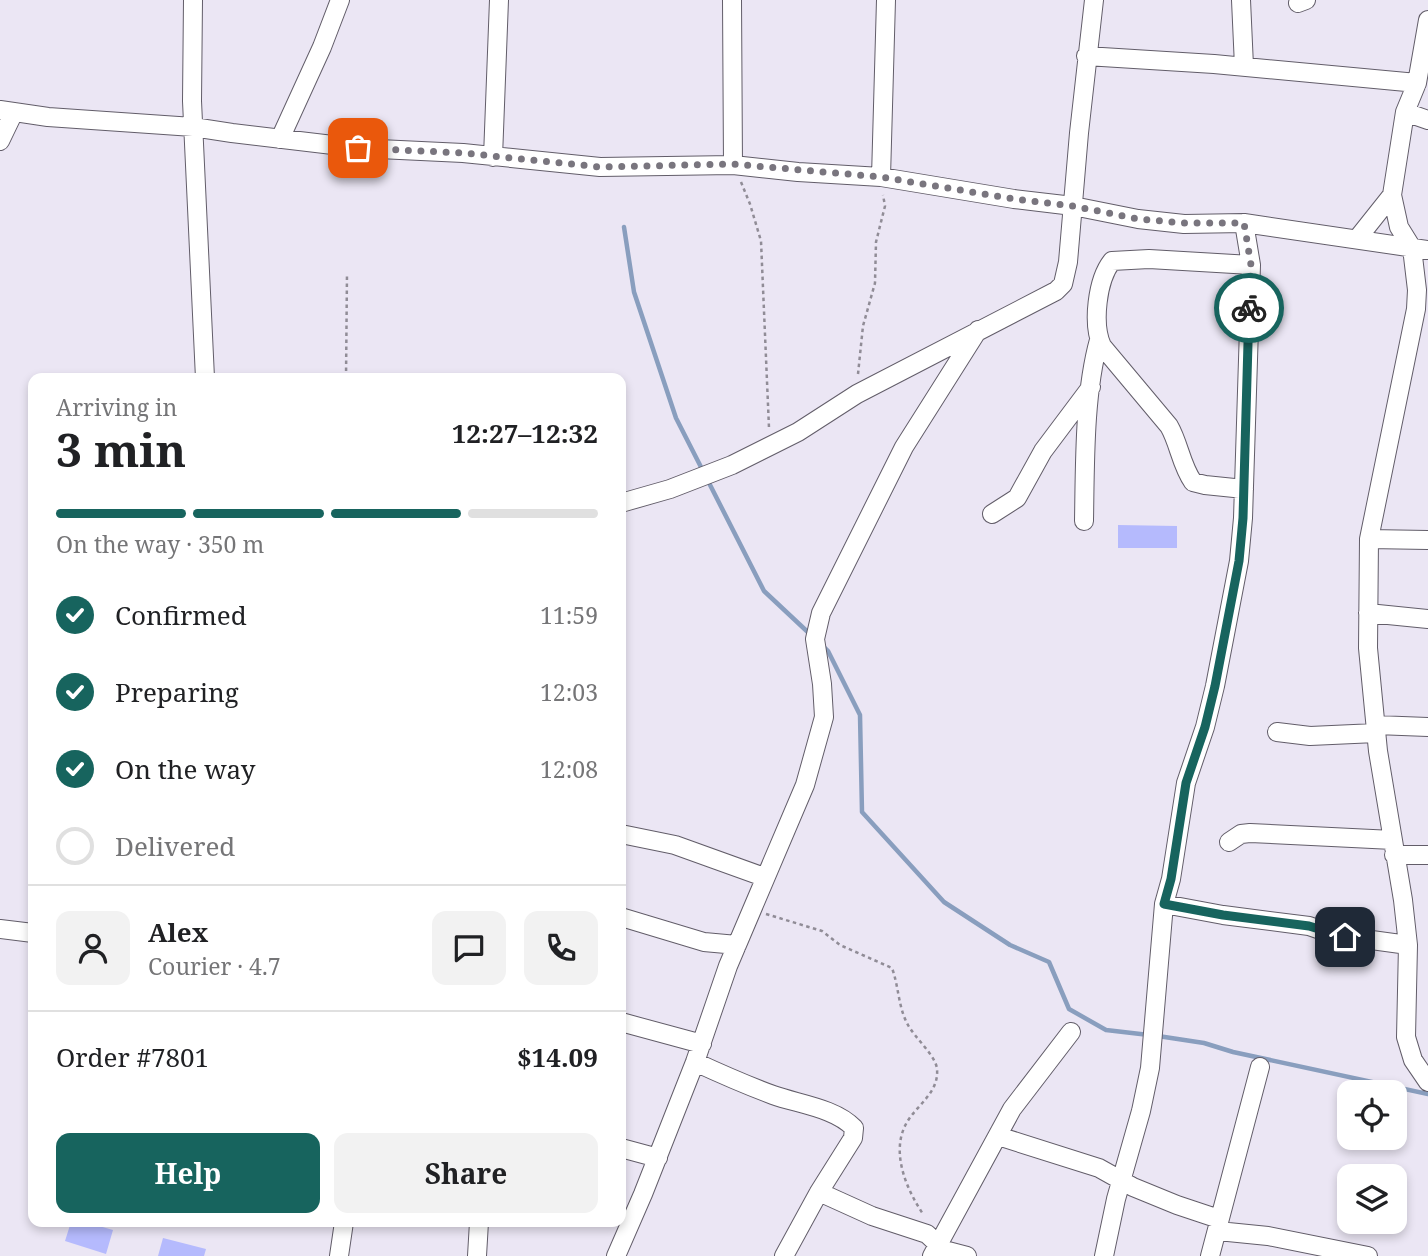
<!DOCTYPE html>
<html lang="en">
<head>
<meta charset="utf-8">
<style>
	body { margin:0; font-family:"Noto Serif",serif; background:#f2f2f2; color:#202124; height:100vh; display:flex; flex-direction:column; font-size:26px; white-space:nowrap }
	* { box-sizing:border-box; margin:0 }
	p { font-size:23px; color:#757577 }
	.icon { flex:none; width:38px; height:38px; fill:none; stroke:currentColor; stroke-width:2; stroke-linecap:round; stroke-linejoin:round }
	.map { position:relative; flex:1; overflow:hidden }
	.drawer { position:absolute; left:28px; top:373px; width:598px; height:854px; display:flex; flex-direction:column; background:#fff; border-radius:14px; box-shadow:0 4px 10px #0003 }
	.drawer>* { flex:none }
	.tools { position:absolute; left:1337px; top:1080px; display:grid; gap:14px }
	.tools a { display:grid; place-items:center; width:70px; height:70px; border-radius:14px; background:#fff; box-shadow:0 4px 10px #0003; font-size:35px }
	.pin { position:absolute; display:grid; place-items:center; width:60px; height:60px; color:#fff; margin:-30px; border-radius:14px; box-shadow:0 4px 10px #0006 }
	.courier { position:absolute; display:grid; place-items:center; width:70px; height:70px; margin:-35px; border:5px solid #17645e; border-radius:50%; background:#fff; color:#222; box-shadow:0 2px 9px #0007 }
	.summary em { font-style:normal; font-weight:700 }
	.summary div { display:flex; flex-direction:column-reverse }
	.summary { display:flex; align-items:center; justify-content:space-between; height:119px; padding:0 28px }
	h1 { font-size:46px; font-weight:700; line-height:52px }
	.bar { display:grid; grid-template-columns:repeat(4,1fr); gap:10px 7px; align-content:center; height:84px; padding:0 28px }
	.bar i { height:9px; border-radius:5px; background:#e0e0e0 }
	.bar .on { background:#17645e }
	.bar p { grid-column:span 4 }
	.line { display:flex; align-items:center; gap:18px; padding:0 28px; border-top:2px solid #e0e0e0 }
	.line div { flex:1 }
	.round { display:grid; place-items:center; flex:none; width:74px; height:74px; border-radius:14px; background:#f2f2f2 }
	ol { padding:0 28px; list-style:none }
	li { display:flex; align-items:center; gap:21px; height:77px }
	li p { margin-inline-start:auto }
	li .icon { padding:7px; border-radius:50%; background:#17645e; color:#fff; stroke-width:4 }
	li:last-child { color:#757577 }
	li i { width:38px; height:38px; border:4px solid #e0e0e0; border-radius:50% }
	.cta { display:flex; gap:14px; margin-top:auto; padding:14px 28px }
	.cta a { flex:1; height:80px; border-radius:14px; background:#17645e; color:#fff; font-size:28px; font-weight:700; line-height:80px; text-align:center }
	.cta a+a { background:#f2f2f2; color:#202124 }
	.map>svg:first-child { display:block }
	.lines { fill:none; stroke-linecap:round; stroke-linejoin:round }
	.stream { stroke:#899ebe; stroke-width:4.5 }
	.building { fill:#b5bafd }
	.minor-casing { stroke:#625d69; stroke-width:20 }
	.path { stroke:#908c96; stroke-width:2.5; stroke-dasharray:3.5 3.5; stroke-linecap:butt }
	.minor { stroke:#fff; stroke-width:18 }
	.done { stroke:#79757e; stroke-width:7; stroke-dasharray:0 12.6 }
	.route { stroke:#17645e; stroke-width:9 }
</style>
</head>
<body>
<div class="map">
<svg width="1428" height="1256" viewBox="0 0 1428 1256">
	<rect width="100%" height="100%" fill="#ebe6f4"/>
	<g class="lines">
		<path class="stream" d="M 624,227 L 634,292 L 676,418 L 703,471
			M 707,479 L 764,591 L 812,636
			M 823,646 L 828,651 L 860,715 L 862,812 L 944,902 L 1010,945 L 1049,962 L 1069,1009 L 1106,1030 L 1149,1035
			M 1158,1036 L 1204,1043 L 1233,1052 L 1428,1094"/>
	</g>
	<path class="building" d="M 1118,525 L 1177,526 L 1177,548 L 1118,548 Z
		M 71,1222 L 85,1222 L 113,1230 L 106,1254 L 65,1241 Z
		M 163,1238 L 206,1249 L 204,1256 L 158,1256 Z"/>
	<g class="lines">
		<defs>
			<path id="minor" d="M 193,0 L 192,101 L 205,378
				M 732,0 L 733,165
				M 1241,0 L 1244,66
				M 1298,3 L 1306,0
				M 1428,20 L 1417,83 L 1405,112 L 1392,195 L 1399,227 L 1412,248 L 1417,290 L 1416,309 L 1369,539 L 1368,648 L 1378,751 L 1403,900 L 1408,945 L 1406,1037 L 1413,1060 L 1428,1082
				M 1086,56 L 1214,64 L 1417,83
				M 0,110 L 48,117 L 193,127 L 232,133 L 358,148 L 463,153 L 600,167 L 733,165 L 798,172 L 881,177 L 1014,199 L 1073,206 L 1138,219 L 1184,224 L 1244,223 L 1428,250
				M 1405,112 L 1428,120
				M 280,139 L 322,47 L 340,0
				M 0,141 L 14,112
				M 493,157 L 499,0
				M 881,177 L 886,0
				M 1357,239 L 1392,195
				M 1244,489 L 1205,485 L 1193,482 C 1181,465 1179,443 1169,426 L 1102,346 C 1092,324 1097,280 1112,261 L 1149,259 L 1251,265
				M 621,503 L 670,489 L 732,465 L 798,432 L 857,394 L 1056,291 L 1063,284 L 1068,262 L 1079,133 L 1094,0
				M 992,514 L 1017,498 L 1043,451 L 1091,387
				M 1084,521 C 1085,464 1084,394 1099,340
				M 1369,539 L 1428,540
				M 1368,613 L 1428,619
				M 1376,725 L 1428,727
				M 1277,732 L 1310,736 L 1376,733
				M 621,834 L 675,845 L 764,877
				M 1229,842 L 1241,834 L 1250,833 L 1393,840
				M 1394,855 L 1428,855
				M 1164,904 L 1223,915 L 1309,926 L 1335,935 L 1408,945
				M 621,917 L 704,942 L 737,945
				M 0,929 L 33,933
				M 621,1022 L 702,1044
				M 695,1062 C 721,1074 746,1085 773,1095 C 798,1104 835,1108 854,1128 L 853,1138 L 819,1192 L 784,1256
				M 998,1136 L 1099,1168 L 1133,1187 L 1177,1205 L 1219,1219
				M 621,1148 L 658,1158
				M 819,1192 L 872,1216 L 927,1234 L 944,1250 L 967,1256
				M 1218,1231 L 1268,1236 L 1368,1256
				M 339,1256 L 344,1222
				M 477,1256 L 479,1222
				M 616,1256 L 643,1194 L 695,1062 L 728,966 L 805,785 L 824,717 L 822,684 L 815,639 L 821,613 L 904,447 L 978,330
				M 932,1256 L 1012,1109 L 1071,1032
				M 1104,1256 L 1116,1199 L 1141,1111 L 1150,1068 L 1164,904 L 1171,879 L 1186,783 L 1205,727 L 1215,686 L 1239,561 L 1243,518 L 1251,265 L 1244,223
				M 1210,1256 L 1260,1067"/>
		</defs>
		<use href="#minor" class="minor-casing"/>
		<path class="path" d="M 741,182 L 750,204 L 761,241 L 769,428
			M 858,374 L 863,326 L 875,283 L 876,242 L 885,206 L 883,195
			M 346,378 L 347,273
			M 766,914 L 822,931 L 840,945 L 892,968 C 899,987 898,1007 908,1025 C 915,1038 936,1056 937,1069 C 939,1091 920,1103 909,1119 C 889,1148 905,1187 923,1214"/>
		<use href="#minor" class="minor"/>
	</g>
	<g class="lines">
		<path class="done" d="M 358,148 L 463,153 L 600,167 L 733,164 L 881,177 L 1014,199 L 1073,206 L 1138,219 L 1184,223 L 1244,223 L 1251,265 L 1249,308"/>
		<path class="route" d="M 1249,308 L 1243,518 L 1239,561 L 1215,686 L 1205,727 L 1186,783 L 1171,879 L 1164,904 L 1223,915 L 1309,926 L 1345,937"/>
	</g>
</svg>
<div class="tools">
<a><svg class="icon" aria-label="locate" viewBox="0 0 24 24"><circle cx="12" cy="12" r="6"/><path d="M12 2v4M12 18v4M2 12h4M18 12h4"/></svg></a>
<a><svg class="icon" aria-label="layers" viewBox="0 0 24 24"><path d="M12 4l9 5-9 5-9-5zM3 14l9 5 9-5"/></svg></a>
</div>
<div class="pin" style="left:358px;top:148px;background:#ea580c"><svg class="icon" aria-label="bag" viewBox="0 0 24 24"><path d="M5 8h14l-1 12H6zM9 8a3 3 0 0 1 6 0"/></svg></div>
<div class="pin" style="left:1345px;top:937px;background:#1f2937"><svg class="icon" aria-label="home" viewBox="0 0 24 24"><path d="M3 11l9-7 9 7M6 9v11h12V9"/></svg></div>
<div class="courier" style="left:1249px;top:308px"><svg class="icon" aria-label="bike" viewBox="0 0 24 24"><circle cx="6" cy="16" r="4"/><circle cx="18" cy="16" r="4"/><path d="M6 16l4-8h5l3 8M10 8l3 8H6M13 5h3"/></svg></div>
<section class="drawer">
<div class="summary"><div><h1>3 min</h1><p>Arriving in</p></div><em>12:27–12:32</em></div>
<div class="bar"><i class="on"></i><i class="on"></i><i class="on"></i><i></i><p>On the way · 350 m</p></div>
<ol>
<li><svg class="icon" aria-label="check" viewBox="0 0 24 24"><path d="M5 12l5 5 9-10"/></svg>Confirmed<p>11:59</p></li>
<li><svg class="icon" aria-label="check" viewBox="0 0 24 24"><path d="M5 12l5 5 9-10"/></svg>Preparing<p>12:03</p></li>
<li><svg class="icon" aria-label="check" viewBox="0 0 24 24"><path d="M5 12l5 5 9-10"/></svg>On the way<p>12:08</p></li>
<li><i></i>Delivered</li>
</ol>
<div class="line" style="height:126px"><a class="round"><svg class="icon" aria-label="person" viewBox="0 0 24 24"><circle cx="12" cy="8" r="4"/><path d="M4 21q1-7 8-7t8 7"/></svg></a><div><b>Alex</b><p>Courier · 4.7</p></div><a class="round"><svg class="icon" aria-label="chat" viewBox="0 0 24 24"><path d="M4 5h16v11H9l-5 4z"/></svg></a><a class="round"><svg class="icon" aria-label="phone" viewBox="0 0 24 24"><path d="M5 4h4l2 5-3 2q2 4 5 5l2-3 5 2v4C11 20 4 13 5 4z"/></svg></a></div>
<div class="line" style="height:91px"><div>Order #7801</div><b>$14.09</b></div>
<div class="cta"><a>Help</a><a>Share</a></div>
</section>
</div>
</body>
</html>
